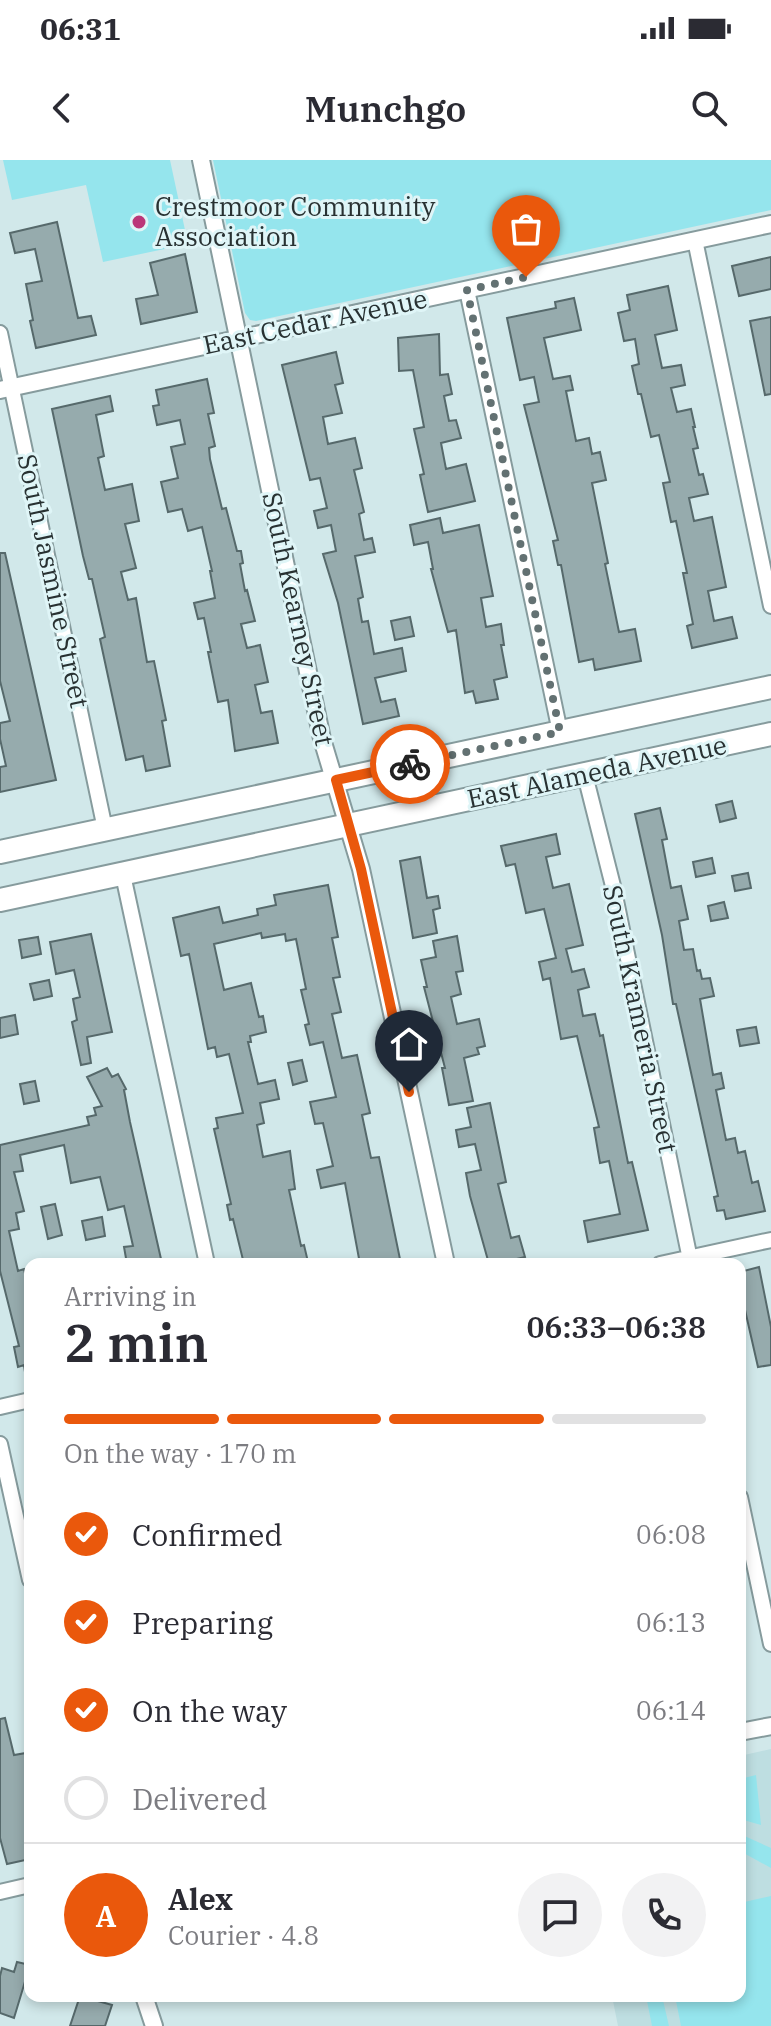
<!DOCTYPE html>
<html lang="en">
<head>
<meta charset="utf-8">
<style>
	body { margin:0; font-family:"IBM Plex Serif",serif; background:#f2f2f3; color:#2b2b33; height:100vh; display:flex; flex-direction:column; font-size:30px; white-space:nowrap }
	* { box-sizing:border-box; margin:0 }
	p { font-size:26px; color:#7c7c81 }
	.icon { flex:none; width:44px; height:44px; fill:none; stroke:currentColor; stroke-width:2; stroke-linecap:round; stroke-linejoin:round }
	.map { position:relative; flex:1; overflow:hidden }
	.sheet { position:absolute; left:24px; top:1098px; width:722px; height:744px; display:flex; flex-direction:column; background:#fff; border-radius:16px; box-shadow:0 4px 12px #0003 }
	.sheet>* { flex:none }
	.pin { position:absolute; display:grid; place-items:center; width:68px; height:68px; color:#fff; margin:-82px -34px; border-radius:50% 50% 50% 0; rotate:-45deg; box-shadow:0 0 8px #0007 }
	.pin .icon { rotate:45deg }
	.courier { position:absolute; display:grid; place-items:center; width:80px; height:80px; margin:-40px; border:6px solid #ea580c; border-radius:50%; background:#fff; color:#222; box-shadow:0 2px 10px #0007 }
	.headline em { font-style:normal; font-weight:600 }
	.headline div { display:flex; flex-direction:column-reverse }
	.headline { display:flex; align-items:center; justify-content:space-between; height:136px; padding:0 40px }
	h1 { font-size:52px; font-weight:600; line-height:60px }
	.bar { display:grid; grid-template-columns:repeat(4,1fr); gap:12px 8px; align-content:center; height:96px; padding:0 40px }
	.bar i { height:10px; border-radius:6px; background:#e1e1e2 }
	.bar .on { background:#ea580c }
	.bar p { grid-column:span 4 }
	.line { display:flex; align-items:center; gap:20px; padding:0 40px; border-top:2px solid #e1e1e2 }
	.line div { flex:1 }
	.round { display:grid; place-items:center; flex:none; width:84px; height:84px; border-radius:42px; background:#f2f2f3 }
	ol { padding:0 40px; list-style:none }
	li { display:flex; align-items:center; gap:24px; height:88px }
	li p { margin-inline-start:auto }
	li .icon { padding:8px; border-radius:50%; background:#ea580c; color:#fff; stroke-width:4 }
	li:last-child { color:#7c7c81 }
	li i { width:44px; height:44px; border:4px solid #e1e1e2; border-radius:50% }
	.status { display:flex; justify-content:space-between; align-items:center; height:56px; padding:0 40px; background:#fff; direction:ltr }
	.status svg { height:22px; fill:currentColor }
	header { display:flex; justify-content:space-between; align-items:center; height:104px; padding:0 40px; background:#fff; font-size:36px; font-weight:600 }
	.map>svg:first-child { display:block }
	.built { fill:#bedee1 }
	.green { fill:#95e5ed }
	.building { fill:#96abad; stroke:#56696b; stroke-width:2 }
	.lines { fill:none; stroke-linecap:round; stroke-linejoin:round }
	.minor-casing { stroke:#869b9d; stroke-width:18 }
	.tertiary-casing { stroke:#869b9d; stroke-width:20 }
	.primary-casing { stroke:#869b9d; stroke-width:26 }
	.minor { stroke:#fff; stroke-width:14 }
	.tertiary { stroke:#fff; stroke-width:16 }
	.primary { stroke:#fff; stroke-width:22 }
	.done { stroke:#637172; stroke-width:8; stroke-dasharray:0 14.4 }
	.route { stroke:#ea580c; stroke-width:10 }
	.poi-dot { fill:#bb3679; stroke:#dff5f7; stroke-width:3 }
	.labels { text-anchor:middle; stroke-width:6; stroke-linejoin:round; paint-order:stroke }
	.poi-label { font-size:26px; fill:#283132; stroke:#dff5f7; text-anchor:start }
	.street-label { font-size:26px; fill:#283132; stroke:#dff5f7 }
</style>
</head>
<body>
<div class="status"><b>06:31</b><svg viewBox="0 0 49 12"><path d="M0 12V9h3v3zM5 12V6h3v6zM10 12V3h3v9zM15 12V0h3v12zM26 1h20v11H26zM47 4h2v5h-2z"/></svg></div>
<header><svg class="icon" aria-label="back" viewBox="0 0 24 24"><path d="M15 5l-7 7 7 7"/></svg>Munchgo<svg class="icon" aria-label="search" viewBox="0 0 24 24"><circle cx="10" cy="10" r="6"/><path d="M15 15l6 6"/></svg></header>
<div class="map">
<svg width="771" height="1866" viewBox="0 0 771 1866">
	<rect width="100%" height="100%" fill="#d1e8ea"/>
	<path class="built" d="M 771,1589 L 771,1866 L 618,1866 L 612,1836 L 740,1836 L 740,1596 Z"/>
	<path class="green" d="M 3,0 L 170,0 L 188,84 L 103,102 L 86,25 L 12,40 Z
		M 213,0 L 771,0 L 771,50 L 256,161 L 250,160 L 245,153 Z
		M 756,1615 L 761,1665 L 740,1659 L 740,1619 Z
		M 740,1674 L 771,1688 L 771,1708 L 740,1691 Z
		M 771,1736 L 771,1866 L 681,1866 L 675,1836 L 740,1836 L 740,1743 Z
		M 646,1836 L 662,1836 L 669,1866 L 652,1866 Z"/>
	<path class="building" d="M 57,62 L 78,158 L 91,156 L 96,175 L 36,188 L 30,161 L 33,160 L 26,124 L 42,121 L 35,89 L 15,93 L 10,73 Z
		M 185,94 L 197,152 L 141,164 L 136,139 L 158,135 L 150,103 Z
		M 771,97 L 771,129 L 739,136 L 732,106 Z
		M 668,126 L 677,170 L 655,175 L 662,208 L 681,205 L 685,225 L 671,228 L 677,252 L 691,249 L 695,267 L 693,267 L 698,288 L 693,289 L 699,315 L 703,314 L 708,334 L 689,338 L 694,361 L 712,357 L 726,427 L 708,431 L 714,461 L 732,457 L 737,478 L 692,488 L 687,466 L 693,464 L 683,413 L 687,413 L 676,361 L 671,362 L 663,323 L 670,322 L 659,275 L 651,277 L 641,234 L 638,234 L 632,206 L 639,204 L 635,179 L 624,181 L 618,153 L 630,150 L 627,135 Z
		M 574,138 L 581,170 L 544,178 L 553,219 L 570,216 L 573,230 L 566,231 L 576,281 L 589,278 L 592,294 L 600,292 L 606,320 L 592,323 L 608,403 L 605,404 L 619,472 L 635,469 L 641,501 L 595,510 L 593,499 L 579,502 L 561,405 L 558,405 L 553,381 L 558,380 L 524,245 L 539,242 L 534,217 L 520,220 L 507,158 L 556,148 L 555,142 Z
		M 771,157 L 771,234 L 765,235 L 750,161 Z
		M 439,174 L 440,215 L 448,214 L 452,234 L 444,236 L 449,261 L 456,260 L 461,278 L 441,283 L 446,309 L 466,304 L 475,341 L 428,352 L 420,315 L 424,314 L 414,269 L 424,267 L 413,210 L 399,211 L 398,178 Z
		M 336,192 L 343,223 L 335,225 L 342,253 L 323,257 L 328,284 L 355,278 L 362,308 L 354,310 L 364,352 L 359,354 L 364,380 L 372,378 L 375,392 L 355,396 L 363,437 L 358,439 L 362,462 L 368,461 L 374,494 L 402,488 L 406,511 L 375,518 L 381,542 L 395,539 L 399,556 L 363,564 L 338,443 L 323,394 L 336,391 L 331,365 L 318,368 L 314,351 L 327,348 L 320,318 L 310,320 L 282,205 Z
		M 207,219 L 214,253 L 208,254 L 215,286 L 209,288 L 210,299 L 222,349 L 226,348 L 237,391 L 241,391 L 243,403 L 240,404 L 245,431 L 247,430 L 255,461 L 241,464 L 247,488 L 260,485 L 268,522 L 255,525 L 261,553 L 272,551 L 278,583 L 235,591 L 228,540 L 218,542 L 208,492 L 211,492 L 204,458 L 198,459 L 194,443 L 215,438 L 210,411 L 212,411 L 202,367 L 188,371 L 182,349 L 168,352 L 161,322 L 178,318 L 171,287 L 185,284 L 180,260 L 157,265 L 153,246 L 159,245 L 156,230 Z
		M 110,236 L 113,251 L 96,255 L 104,296 L 98,298 L 105,330 L 132,324 L 139,361 L 125,364 L 136,408 L 121,412 L 128,440 L 136,438 L 147,502 L 154,501 L 166,560 L 162,561 L 170,606 L 146,611 L 143,596 L 126,600 L 100,479 L 105,477 L 92,419 L 89,419 L 83,396 L 52,249 Z
		M 440,358 L 443,373 L 479,365 L 493,436 L 481,438 L 486,467 L 501,464 L 504,485 L 501,485 L 507,517 L 494,520 L 498,539 L 476,543 L 473,531 L 465,533 L 456,470 L 448,472 L 431,409 L 433,409 L 428,382 L 414,385 L 410,365 Z
		M 0,393 L 5,393 L 56,620 L 0,632 L 0,607 L 6,606 L 0,579 L 0,563 L 10,561 L 0,521 Z
		M 410,457 L 414,476 L 395,480 L 391,461 Z
		M 732,641 L 736,658 L 720,662 L 716,645 Z
		M 660,648 L 667,679 L 662,680 L 671,728 L 681,726 L 688,759 L 679,761 L 684,790 L 693,789 L 697,811 L 700,810 L 702,819 L 710,818 L 714,836 L 700,839 L 713,915 L 721,913 L 724,928 L 716,930 L 726,980 L 735,978 L 738,993 L 745,991 L 752,1023 L 758,1021 L 765,1051 L 726,1059 L 724,1050 L 717,1051 L 714,1037 L 718,1036 L 676,844 L 673,844 L 662,775 L 635,654 Z
		M 556,674 L 560,694 L 546,697 L 553,728 L 569,724 L 583,785 L 566,789 L 572,812 L 584,809 L 589,827 L 578,830 L 583,856 L 595,854 L 600,876 L 603,875 L 628,1003 L 632,1002 L 648,1070 L 588,1082 L 584,1061 L 620,1054 L 609,1001 L 600,1003 L 594,968 L 599,967 L 577,876 L 561,879 L 550,818 L 543,820 L 539,802 L 556,798 L 544,749 L 526,753 L 515,704 L 506,706 L 501,686 Z
		M 420,697 L 427,738 L 438,736 L 440,748 L 433,750 L 437,773 L 413,778 L 400,701 Z
		M 712,698 L 715,713 L 696,717 L 693,702 Z
		M 748,713 L 751,728 L 735,731 L 732,716 Z
		M 328,725 L 338,777 L 332,778 L 340,817 L 333,818 L 341,852 L 332,854 L 342,898 L 357,895 L 370,953 L 362,955 L 371,998 L 379,997 L 401,1104 L 360,1104 L 345,1023 L 321,1028 L 317,1010 L 333,1006 L 323,963 L 315,964 L 310,942 L 336,937 L 323,882 L 310,885 L 305,865 L 309,864 L 301,830 L 306,829 L 296,779 L 286,781 L 285,774 L 262,778 L 261,773 L 214,784 L 224,830 L 251,823 L 259,857 L 263,856 L 266,872 L 250,876 L 251,882 L 248,882 L 258,924 L 275,920 L 279,939 L 260,943 L 264,963 L 257,965 L 263,997 L 290,991 L 295,1029 L 289,1030 L 301,1086 L 304,1085 L 308,1102 L 244,1104 L 233,1059 L 230,1060 L 227,1045 L 231,1044 L 214,969 L 218,968 L 216,958 L 243,953 L 229,894 L 217,897 L 215,887 L 208,889 L 189,794 L 181,796 L 173,758 L 219,747 L 223,763 L 258,755 L 257,749 L 276,745 L 274,735 Z
		M 724,742 L 728,758 L 711,761 L 708,746 Z
		M 91,774 L 112,872 L 87,877 L 91,903 L 81,905 L 72,862 L 77,860 L 73,839 L 80,837 L 74,810 L 56,814 L 50,782 Z
		M 457,776 L 463,811 L 456,812 L 461,834 L 451,837 L 457,864 L 479,859 L 485,886 L 477,888 L 479,894 L 464,898 L 473,941 L 449,945 L 442,908 L 445,908 L 424,827 L 427,827 L 421,800 L 436,797 L 433,781 Z
		M 38,777 L 41,794 L 22,798 L 19,780 Z
		M 49,820 L 52,836 L 34,840 L 30,824 Z
		M 15,855 L 18,874 L 0,878 L 0,858 Z
		M 756,867 L 759,883 L 740,886 L 737,870 Z
		M 302,900 L 307,921 L 293,925 L 288,903 Z
		M 107,908 L 112,917 L 118,914 L 126,929 L 124,930 L 130,962 L 161,1099 L 127,1104 L 124,1087 L 133,1086 L 124,1046 L 108,1050 L 100,1017 L 71,1023 L 64,985 L 20,995 L 23,1011 L 14,1012 L 24,1051 L 16,1053 L 19,1069 L 9,1071 L 18,1111 L 24,1109 L 30,1136 L 30,1211 L 25,1212 L 24,1205 L 18,1207 L 14,1187 L 19,1186 L 0,1111 L 0,985 L 89,965 L 87,957 L 96,955 L 94,948 L 102,946 L 87,917 Z
		M 35,921 L 39,941 L 24,944 L 20,924 Z
		M 490,943 L 506,1022 L 498,1024 L 511,1078 L 519,1076 L 525,1097 L 496,1104 L 489,1104 L 470,1036 L 466,1013 L 481,1010 L 475,984 L 459,987 L 456,970 L 471,967 L 467,948 Z
		M 55,1044 L 62,1075 L 48,1079 L 41,1047 Z
		M 102,1057 L 105,1076 L 86,1080 L 82,1061 Z
		M 759,1107 L 771,1167 L 771,1205 L 758,1207 L 740,1128 L 740,1112 Z
		M 5,1558 L 14,1595 L 26,1593 L 30,1615 L 30,1699 L 7,1704 L 0,1678 L 0,1559 Z
		M 17,1802 L 30,1805 L 14,1858 L 0,1853 L 0,1816 L 2,1808 L 14,1812 Z
		M 80,1836 L 112,1845 L 105,1866 L 70,1866 Z"/>
	<g class="lines">
		<defs>
			<path id="minor" d="M 695,80 L 771,446
				M 467,130 L 560,572
				M 0,173 L 105,669
				M 585,615 L 613,726 L 691,1104
				M 123,715 L 207,1104
				M 660,1104 L 771,1080
				M 0,1247 L 30,1240
				M 0,1284 L 30,1420
				M 740,1337 L 771,1484
				M 0,1732 L 30,1725"/>
			<path id="tertiary" d="M 201,0 L 322,579 L 361,709 L 446,1104
				M 0,230 L 771,64
				M 740,1572 L 771,1566
				M 144,1836 L 154,1866"/>
			<path id="primary" d="M 0,692 L 771,527
				M 0,740 L 771,574"/>
		</defs>
		<use href="#minor" class="minor-casing"/>
		<use href="#tertiary" class="tertiary-casing"/>
		<use href="#primary" class="primary-casing"/>
		<use href="#minor" class="minor"/>
		<use href="#tertiary" class="tertiary"/>
		<use href="#primary" class="primary"/>
	</g>
	<g class="lines">
		<path class="done" d="M 410,604 L 560,572 L 467,130 L 526,117"/>
		<path class="route" d="M 409,932 L 361,709 L 336,620 L 410,604"/>
	</g>
	<circle class="poi-dot" cx="139" cy="62" r="8"/>
	<g class="labels">
		<g class="poi-label">
			<text x="155" y="56">Crestmoor Community<tspan x="155" dy="30">Association</tspan></text>
		</g>
		<g class="street-label">
			<text transform="translate(315 162) rotate(-12)" y="9">East Cedar Avenue</text>
			<text transform="translate(53 421) rotate(78)" y="9">South Jasmine Street</text>
			<text transform="translate(298 459) rotate(78)" y="9">South Kearney Street</text>
			<text transform="translate(597 612) rotate(-12)" y="9">East Alameda Avenue</text>
			<text transform="translate(640 859) rotate(78)" y="9">South Krameria Street</text>
		</g>
	</g>
</svg>
<div class="pin" style="left:526px;top:117px;background:#ea580c"><svg class="icon" aria-label="bag" viewBox="0 0 24 24"><path d="M5 8h14l-1 12H6zM9 8a3 3 0 0 1 6 0"/></svg></div>
<div class="pin" style="left:409px;top:932px;background:#1f2937"><svg class="icon" aria-label="home" viewBox="0 0 24 24"><path d="M3 11l9-7 9 7M6 9v11h12V9"/></svg></div>
<div class="courier" style="left:410px;top:604px"><svg class="icon" aria-label="bike" viewBox="0 0 24 24"><circle cx="6" cy="16" r="4"/><circle cx="18" cy="16" r="4"/><path d="M6 16l4-8h5l3 8M10 8l3 8H6M13 5h3"/></svg></div>
<section class="sheet">
<div class="headline"><div><h1>2 min</h1><p>Arriving in</p></div><em>06:33–06:38</em></div>
<div class="bar"><i class="on"></i><i class="on"></i><i class="on"></i><i></i><p>On the way · 170 m</p></div>
<ol>
<li><svg class="icon" aria-label="check" viewBox="0 0 24 24"><path d="M5 12l5 5 9-10"/></svg>Confirmed<p>06:08</p></li>
<li><svg class="icon" aria-label="check" viewBox="0 0 24 24"><path d="M5 12l5 5 9-10"/></svg>Preparing<p>06:13</p></li>
<li><svg class="icon" aria-label="check" viewBox="0 0 24 24"><path d="M5 12l5 5 9-10"/></svg>On the way<p>06:14</p></li>
<li><i></i>Delivered</li>
</ol>
<div class="line" style="height:144px"><b class="round" style="background:#ea580c;color:#fff">A</b><div><b>Alex</b><p>Courier · 4.8</p></div><a class="round"><svg class="icon" aria-label="chat" viewBox="0 0 24 24"><path d="M4 5h16v11H9l-5 4z"/></svg></a><a class="round"><svg class="icon" aria-label="phone" viewBox="0 0 24 24"><path d="M5 4h4l2 5-3 2q2 4 5 5l2-3 5 2v4C11 20 4 13 5 4z"/></svg></a></div>
</section>
</div>
</body>
</html>
